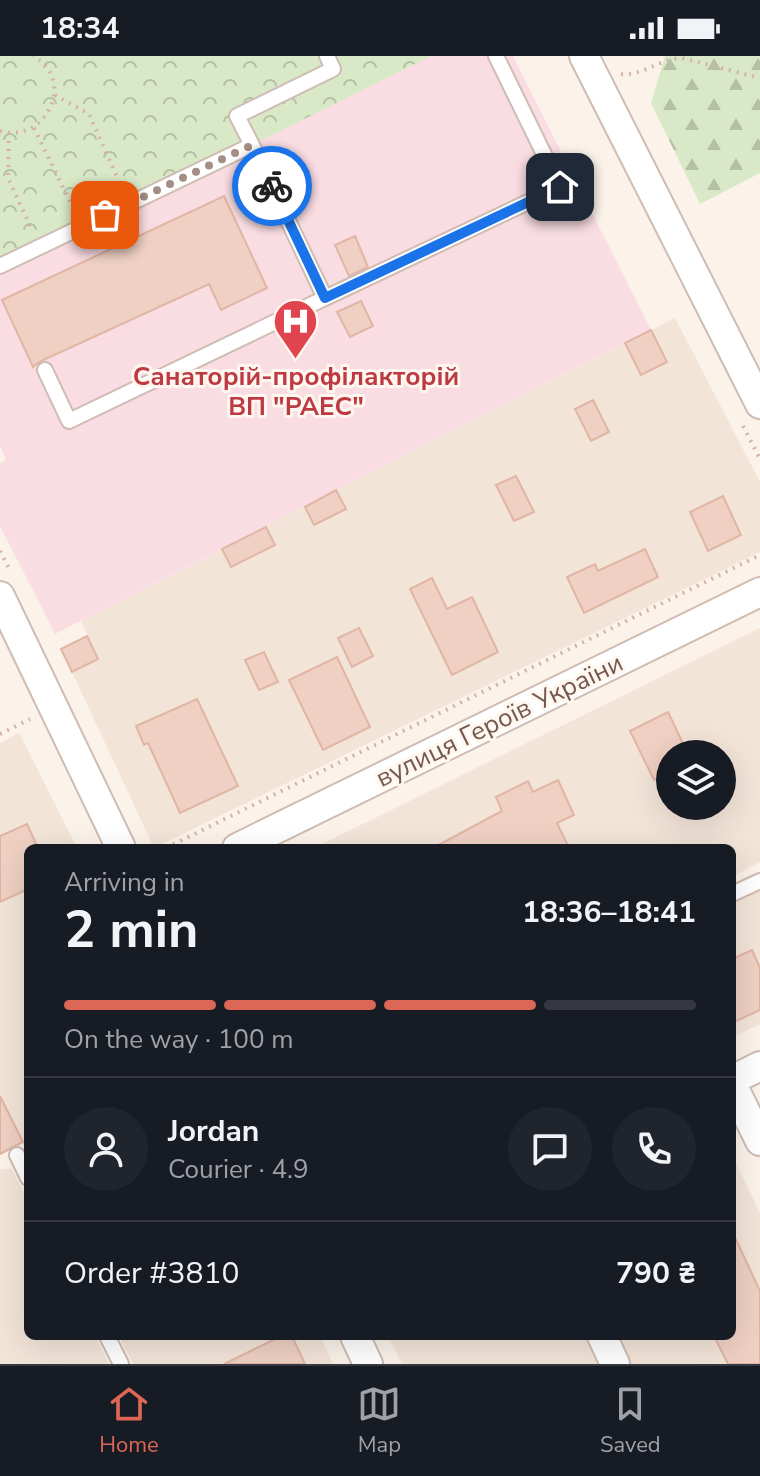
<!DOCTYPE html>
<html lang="en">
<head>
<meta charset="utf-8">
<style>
	body { margin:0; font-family:"Nunito Sans",sans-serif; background:#20242c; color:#f1f3f6; height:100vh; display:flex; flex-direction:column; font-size:30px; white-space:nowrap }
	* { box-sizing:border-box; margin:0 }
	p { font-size:26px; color:#9ea1a6 }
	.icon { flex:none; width:44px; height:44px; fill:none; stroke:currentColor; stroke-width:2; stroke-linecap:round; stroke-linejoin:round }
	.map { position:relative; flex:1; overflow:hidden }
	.details { position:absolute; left:24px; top:788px; width:712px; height:496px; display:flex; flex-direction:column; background:#171b24; border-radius:12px; box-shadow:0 8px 32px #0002 }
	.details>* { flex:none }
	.fabs { position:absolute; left:656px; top:684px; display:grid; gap:16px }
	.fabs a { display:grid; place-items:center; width:80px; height:80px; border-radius:50%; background:#171b24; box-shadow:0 8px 32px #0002; font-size:40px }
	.pin { position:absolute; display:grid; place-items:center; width:68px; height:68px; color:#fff; margin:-34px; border-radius:16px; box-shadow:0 4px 12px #0006 }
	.courier { position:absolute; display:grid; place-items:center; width:80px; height:80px; margin:-40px; border:6px solid #1a73e8; border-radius:50%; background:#fff; color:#222; box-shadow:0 2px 10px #0007 }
	.head em { font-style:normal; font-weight:700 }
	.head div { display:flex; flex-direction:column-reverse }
	.head { display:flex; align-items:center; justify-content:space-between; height:136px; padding:0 40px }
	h1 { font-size:52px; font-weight:700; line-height:60px }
	.bar { display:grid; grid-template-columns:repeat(4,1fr); gap:12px 8px; align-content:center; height:96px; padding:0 40px }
	.bar i { height:10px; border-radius:6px; background:#363941 }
	.bar .current { background:#dd6757 }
	.bar p { grid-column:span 4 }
	.line { display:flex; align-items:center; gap:20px; padding:0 40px; border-top:2px solid #363941 }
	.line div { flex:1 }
	.round { display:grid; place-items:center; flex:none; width:84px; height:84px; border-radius:42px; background:#20242c }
	.status { display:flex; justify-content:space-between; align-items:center; height:56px; padding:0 40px; background:#171b24; direction:ltr }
	.status svg { height:22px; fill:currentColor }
	.tab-bar { display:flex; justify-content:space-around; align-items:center; height:112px; border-top:2px solid #363941; background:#171b24; font-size:22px; color:#9ea1a6 }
	.tab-bar a { display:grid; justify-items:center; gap:4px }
	.tab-bar .current { color:#dd6757 }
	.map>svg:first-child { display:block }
	.residential { fill:#f3e4d8; fill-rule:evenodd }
	.medical { fill:#f9dde3 }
	.forest { fill:url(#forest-firs) }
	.park { fill:url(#park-crowns) }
	.building { fill:#efd0c3; stroke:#e1b5a4; stroke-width:2 }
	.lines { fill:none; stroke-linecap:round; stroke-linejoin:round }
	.service-casing { stroke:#cfbcb2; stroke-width:18 }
	.minor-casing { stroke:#cfbcb2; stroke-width:32 }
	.path { stroke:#d4b3a6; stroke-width:4; stroke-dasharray:2 6; stroke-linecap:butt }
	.service { stroke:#fff; stroke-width:14 }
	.minor { stroke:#fff; stroke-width:28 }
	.done { stroke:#a48e85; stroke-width:8; stroke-dasharray:0 14.4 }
	.route { stroke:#1a73e8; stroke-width:10 }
	.labels { text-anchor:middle; stroke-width:6; stroke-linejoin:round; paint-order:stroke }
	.health-label { font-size:26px; font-weight:bold; fill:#be3a42; stroke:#fef7f0 }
	.street-label { font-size:26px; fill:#75584e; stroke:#fef7f0 }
</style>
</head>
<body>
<div class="status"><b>18:34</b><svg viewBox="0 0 49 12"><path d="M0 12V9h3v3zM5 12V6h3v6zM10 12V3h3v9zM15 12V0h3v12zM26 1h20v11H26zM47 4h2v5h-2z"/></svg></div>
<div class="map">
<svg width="760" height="1308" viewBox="0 0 760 1308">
	<defs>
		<pattern id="forest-firs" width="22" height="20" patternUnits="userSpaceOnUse" patternTransform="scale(2)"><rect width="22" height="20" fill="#d9e9c8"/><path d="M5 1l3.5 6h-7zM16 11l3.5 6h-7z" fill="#b5c0a5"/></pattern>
		<pattern id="park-crowns" width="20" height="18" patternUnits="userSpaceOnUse" patternTransform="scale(2)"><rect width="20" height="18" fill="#d9e9c8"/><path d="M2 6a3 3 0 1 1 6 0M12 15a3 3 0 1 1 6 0" fill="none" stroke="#b5c0a5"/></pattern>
	</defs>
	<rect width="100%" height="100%" fill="#fbf3ea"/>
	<path class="residential" d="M 675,262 L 760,426 L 760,496 L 154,792 L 72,616 L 98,603 L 81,565 Z
		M 760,572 L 760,806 L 732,821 L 732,792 L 314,792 ZM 670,698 L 722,698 L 722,750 L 670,750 Z
		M 19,677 L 77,792 L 28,792 L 28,1097 L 22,1087 L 0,1098 L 0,687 Z
		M 760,831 L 760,968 L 732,982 L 732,845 Z
		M 732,1099 L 760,1157 L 760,1308 L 625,1308 L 611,1280 L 732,1280 Z
		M 0,1113 L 12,1113 L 28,1146 L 28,1280 L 95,1280 L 109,1308 L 0,1308 Z
		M 119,1280 L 320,1280 L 333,1308 L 133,1308 Z
		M 388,1280 L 594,1280 L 607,1308 L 402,1308 Z"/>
	<path class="medical" d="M 0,0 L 513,0 L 651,274 L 55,578 L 0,470 L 0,407 L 6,404 L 0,390 Z"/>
	<path class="forest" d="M 665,0 L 760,0 L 760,117 L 700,148 L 651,47 Z"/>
	<path class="park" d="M 0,0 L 431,0 L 0,214 Z"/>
	<path class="building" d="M 224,140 L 267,232 L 221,254 L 209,228 L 41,305 L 33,311 L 2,244 Z
		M 355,180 L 368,211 L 349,220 L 335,189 Z
		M 361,245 L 373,270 L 350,281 L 337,256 Z
		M 651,274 L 667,306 L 641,319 L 625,287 Z
		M 593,344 L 609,376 L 591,385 L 575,353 Z
		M 516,420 L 534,456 L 514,465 L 496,429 Z
		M 336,434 L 346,453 L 314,469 L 305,451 Z
		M 723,440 L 741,479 L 708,495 L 690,456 Z
		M 266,471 L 275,489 L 231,511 L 222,493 Z
		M 645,493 L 658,521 L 584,557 L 567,521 L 595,508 L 598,515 Z
		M 432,522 L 447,553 L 472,541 L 498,596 L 452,619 L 410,533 Z
		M 359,572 L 373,600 L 352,611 L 338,582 Z
		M 87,580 L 98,603 L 72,616 L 61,593 Z
		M 264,596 L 278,626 L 259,634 L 245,604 Z
		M 337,601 L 370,671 L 323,694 L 289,624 Z
		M 197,643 L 238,730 L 180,757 L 148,687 L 144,689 L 136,670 Z
		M 668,656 L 688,698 L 670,698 L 670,716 L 654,724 L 630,675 Z
		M 558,724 L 574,759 L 557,767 L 569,792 L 433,792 L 502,755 L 496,741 L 528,725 L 533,736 Z
		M 27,768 L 38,792 L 28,792 L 28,833 L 0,846 L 0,780 Z
		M 752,894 L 760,912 L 760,954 L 732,967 L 732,903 Z
		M 0,1040 L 23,1086 L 0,1098 Z
		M 732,1175 L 760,1235 L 760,1308 L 728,1308 L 714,1280 L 732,1280 Z
		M 281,1280 L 292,1280 L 305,1308 L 224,1308 Z"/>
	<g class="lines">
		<defs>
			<path id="service" d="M 252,89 L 237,60 L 333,13 L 327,0
				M 0,210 L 252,89 L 325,242 L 69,365 L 45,314
				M 325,242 L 560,131 L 496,0
				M 732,838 L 760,825
				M 17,1099 L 28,1122
				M 107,1280 L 121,1308"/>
			<path id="minor" d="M 584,0 L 760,348
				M 0,540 L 121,792
				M 237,792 L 760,536
				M 732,1024 L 760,1010
				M 732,1028 L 760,1085
				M 355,1280 L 368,1308
				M 602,1280 L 615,1308"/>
		</defs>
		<use href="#service" class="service-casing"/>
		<use href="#minor" class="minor-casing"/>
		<path class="path" d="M 621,18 C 643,20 661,2 682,2 L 760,22
			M 55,39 L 89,58 L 121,130
			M 34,72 L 75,156
			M 0,75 C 46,88 77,24 33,0
			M 9,77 L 8,122 L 32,174
			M 743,370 L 760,403
			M 0,495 L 11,516
			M 0,678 L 30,663
			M 166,792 L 760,499"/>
		<use href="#service" class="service"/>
		<use href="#minor" class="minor"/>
	</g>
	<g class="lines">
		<path class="done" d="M 105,159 L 252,89 L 272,130"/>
		<path class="route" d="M 272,130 L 325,242 L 560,131"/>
	</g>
	<defs>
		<symbol id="hospital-pin" viewBox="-11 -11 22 30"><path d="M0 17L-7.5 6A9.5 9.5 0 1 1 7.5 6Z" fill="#e0444e" stroke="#fef7f0"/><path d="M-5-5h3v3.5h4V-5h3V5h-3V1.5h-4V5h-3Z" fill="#fff"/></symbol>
	</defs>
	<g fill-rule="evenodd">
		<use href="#hospital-pin" x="270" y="240" width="51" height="69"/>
	</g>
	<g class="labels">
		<g class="health-label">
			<text x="296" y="329">Санаторій-профілакторій<tspan x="296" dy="30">ВП "РАЕС"</tspan></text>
		</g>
		<g class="street-label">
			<text transform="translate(499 664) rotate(-26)" y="9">вулиця Героїв України</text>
		</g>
	</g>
</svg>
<div class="fabs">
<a><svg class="icon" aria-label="layers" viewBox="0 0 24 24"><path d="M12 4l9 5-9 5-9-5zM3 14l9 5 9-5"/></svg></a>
</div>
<div class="pin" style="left:105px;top:159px;background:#ea580c"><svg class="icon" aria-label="bag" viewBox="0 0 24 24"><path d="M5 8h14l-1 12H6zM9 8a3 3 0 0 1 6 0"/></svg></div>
<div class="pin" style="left:560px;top:131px;background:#1f2937"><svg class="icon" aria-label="home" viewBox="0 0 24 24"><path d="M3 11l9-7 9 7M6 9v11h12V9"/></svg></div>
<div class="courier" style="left:272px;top:130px"><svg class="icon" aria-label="bike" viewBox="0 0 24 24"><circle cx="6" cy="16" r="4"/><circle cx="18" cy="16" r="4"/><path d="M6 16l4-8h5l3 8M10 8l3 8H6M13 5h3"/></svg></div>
<section class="details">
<div class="head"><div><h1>2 min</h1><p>Arriving in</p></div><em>18:36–18:41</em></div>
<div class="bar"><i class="current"></i><i class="current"></i><i class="current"></i><i></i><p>On the way · 100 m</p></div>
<div class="line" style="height:144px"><a class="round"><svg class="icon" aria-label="person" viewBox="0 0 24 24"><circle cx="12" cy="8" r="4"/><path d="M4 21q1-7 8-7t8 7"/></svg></a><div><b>Jordan</b><p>Courier · 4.9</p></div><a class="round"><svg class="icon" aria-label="chat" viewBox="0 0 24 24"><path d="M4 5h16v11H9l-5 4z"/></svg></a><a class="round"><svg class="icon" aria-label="phone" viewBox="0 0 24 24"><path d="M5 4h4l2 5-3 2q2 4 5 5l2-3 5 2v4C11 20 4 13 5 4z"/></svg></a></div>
<div class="line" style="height:104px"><div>Order #3810</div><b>790 ₴</b></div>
</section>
</div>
<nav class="tab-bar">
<a class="current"><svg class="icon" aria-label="home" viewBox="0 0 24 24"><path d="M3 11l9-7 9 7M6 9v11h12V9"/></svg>Home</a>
<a><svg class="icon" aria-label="map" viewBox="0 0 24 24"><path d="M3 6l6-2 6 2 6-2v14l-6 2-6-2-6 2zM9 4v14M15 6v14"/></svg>Map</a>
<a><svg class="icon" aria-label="saved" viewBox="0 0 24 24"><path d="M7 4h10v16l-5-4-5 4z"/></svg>Saved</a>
</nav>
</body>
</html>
